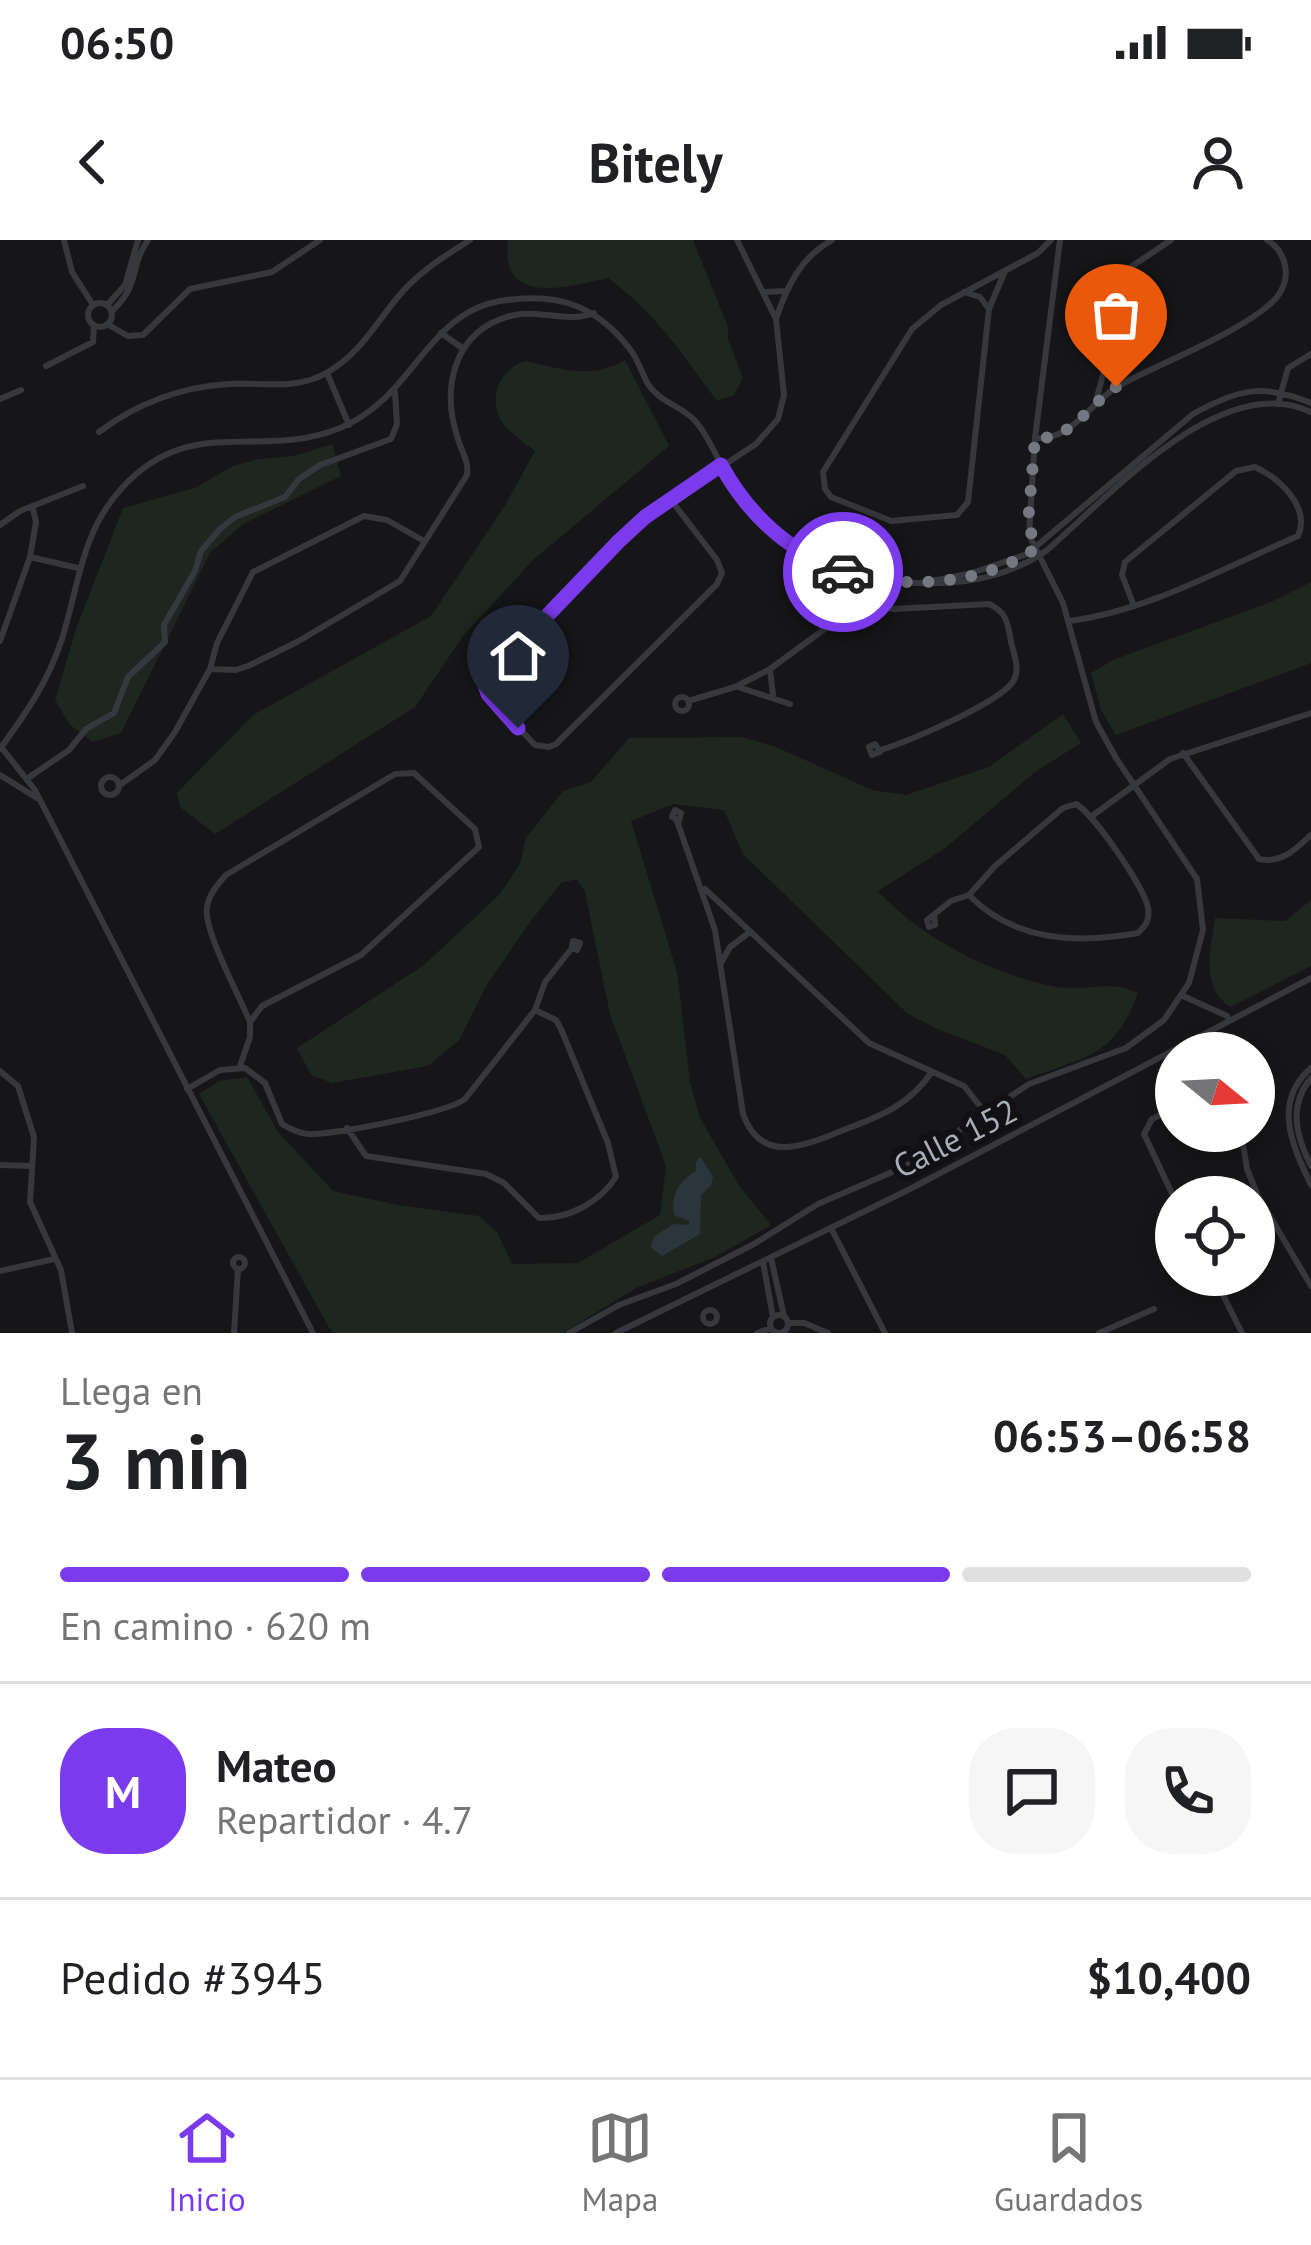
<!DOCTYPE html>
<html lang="es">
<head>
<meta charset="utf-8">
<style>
	body { margin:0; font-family:"PT Sans",sans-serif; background:#f6f6f6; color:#202124; height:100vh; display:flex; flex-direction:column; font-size:45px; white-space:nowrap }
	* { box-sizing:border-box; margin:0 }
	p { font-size:39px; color:#757577 }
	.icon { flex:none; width:66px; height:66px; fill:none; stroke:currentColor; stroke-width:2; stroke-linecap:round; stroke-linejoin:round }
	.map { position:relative; height:1093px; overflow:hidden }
	.panel { display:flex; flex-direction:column; background:#fff; flex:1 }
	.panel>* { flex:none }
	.needle { width:78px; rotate:108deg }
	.controls { position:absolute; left:1155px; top:792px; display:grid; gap:24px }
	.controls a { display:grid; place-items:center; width:120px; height:120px; border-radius:50%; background:#fff; box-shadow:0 6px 18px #0003; font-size:60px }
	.pin { position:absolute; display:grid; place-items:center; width:102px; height:102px; color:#fff; margin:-123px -51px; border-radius:50% 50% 50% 0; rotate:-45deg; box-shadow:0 0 12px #0007 }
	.pin .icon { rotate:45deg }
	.courier { position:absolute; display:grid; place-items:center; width:120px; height:120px; margin:-60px; border:9px solid #7c3aed; border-radius:50%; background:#fff; color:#222; box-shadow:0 3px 15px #0007 }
	.head em { font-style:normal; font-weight:700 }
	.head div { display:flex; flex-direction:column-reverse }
	.head { display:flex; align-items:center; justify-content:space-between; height:204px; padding:0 60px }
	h1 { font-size:78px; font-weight:700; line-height:90px }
	.bar { display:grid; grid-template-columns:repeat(4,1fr); gap:18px 12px; align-content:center; height:144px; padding:0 60px }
	.bar i { height:15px; border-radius:9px; background:#e0e0e0 }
	.bar .on { background:#7c3aed }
	.bar p { grid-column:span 4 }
	.line { display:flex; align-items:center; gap:30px; padding:0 60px; border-top:3px solid #e0e0e0 }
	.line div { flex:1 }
	.round { display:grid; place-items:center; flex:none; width:126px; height:126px; border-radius:48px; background:#f6f6f6 }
	.status { display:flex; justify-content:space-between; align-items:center; height:84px; padding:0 60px; background:#fff; direction:ltr }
	.status svg { height:33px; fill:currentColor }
	header { display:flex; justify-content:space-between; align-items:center; height:156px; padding:0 60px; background:#fff; font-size:54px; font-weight:700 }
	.dock { display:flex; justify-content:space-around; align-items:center; height:168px; border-top:3px solid #e0e0e0; background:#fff; font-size:33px; color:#757577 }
	.dock a { display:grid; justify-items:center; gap:6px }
	.dock .on { color:#7c3aed }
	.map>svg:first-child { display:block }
	.green { fill:#1e261f }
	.water { fill:#2c353c }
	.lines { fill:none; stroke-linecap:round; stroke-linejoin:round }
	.street { stroke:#37383d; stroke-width:6 }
	.done { stroke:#757880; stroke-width:12; stroke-dasharray:0 21.6 }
	.route { stroke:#7c3aed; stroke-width:15 }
	.labels { text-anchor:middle; stroke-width:12; stroke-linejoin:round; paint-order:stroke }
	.street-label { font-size:33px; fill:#a8adb8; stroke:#111113 }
</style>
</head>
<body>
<div class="status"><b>06:50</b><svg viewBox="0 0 49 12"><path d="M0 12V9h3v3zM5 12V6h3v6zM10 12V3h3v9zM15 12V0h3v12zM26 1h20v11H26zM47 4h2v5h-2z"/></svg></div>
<header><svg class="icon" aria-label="back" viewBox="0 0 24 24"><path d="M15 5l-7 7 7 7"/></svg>Bitely<svg class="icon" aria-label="person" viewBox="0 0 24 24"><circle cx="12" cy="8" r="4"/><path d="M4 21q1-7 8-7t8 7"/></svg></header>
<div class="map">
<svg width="1311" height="1093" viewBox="0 0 1311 1093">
	<rect width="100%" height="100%" fill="#161618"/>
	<path class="green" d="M 508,0 L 693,0 L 728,87 L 728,99 L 743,138 L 734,155 L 717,161 C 683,115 655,72 608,38 C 565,48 499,66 508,0 Z
		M 625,120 L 669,206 L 533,320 L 463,396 L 415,467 L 215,594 L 180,567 L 177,553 L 253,475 L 431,376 L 506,264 L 535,211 C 523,202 506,191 499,177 C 489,154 502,128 525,121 C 563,129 590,140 625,120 Z
		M 332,204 L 341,236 L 243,284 L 210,313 L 121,493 L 93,502 L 70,485 L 55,460 L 76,389 L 123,268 L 195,248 L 233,226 L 259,219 L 294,216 Z
		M 1311,342 L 1311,423 L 1116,495 L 1101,470 L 1091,433 L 1113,420 L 1271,362 Z
		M 1063,474 L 1081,503 L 1035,532 L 944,609 L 878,651 C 921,698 993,735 1056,747 C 1085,752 1109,739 1138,753 C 1115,817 1085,817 1026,839 L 1005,815 L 940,790 L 908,774 L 743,614 L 724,570 L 674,564 L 631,581 L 677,732 L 690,841 L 699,876 L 740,947 L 771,985 L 715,1017 L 636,1048 L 563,1093 L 332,1093 L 199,854 L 219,841 L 247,837 L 278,892 L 333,951 L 398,965 L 479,976 L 497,992 L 512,1024 L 578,1023 L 660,975 L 666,926 L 610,774 L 585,652 L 577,639 L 561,643 L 530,682 L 486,746 L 459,800 L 428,826 L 332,843 L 311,835 L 297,808 L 424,725 L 499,655 L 520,624 L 526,598 L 563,551 L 591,542 L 629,498 L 741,497 L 774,506 L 872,550 L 906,555 L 989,527 Z
		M 1311,660 L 1311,726 L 1231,767 C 1199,748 1211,708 1215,678 L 1285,681 Z"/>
	<path class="water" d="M 700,917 L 713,936 L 711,946 L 701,955 L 700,994 L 662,1016 L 650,1007 L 654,997 L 673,984 L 689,985 L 689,981 L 674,975 C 671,954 679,941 696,931 L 696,922 Z"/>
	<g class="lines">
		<path class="street" d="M 64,0 L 72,32 L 93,65
			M 1005,31 L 989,69 L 968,262 L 957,275 L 891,281 L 831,257 L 825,249 L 823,232 L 912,89 L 941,65 L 1038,13 L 1051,0
			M 763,52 L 786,51
			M 964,52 L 980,57 L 989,69
			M88 75a12 12 0 1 1 24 0a12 12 0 1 1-24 0Z
			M 107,65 L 125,45 L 138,0
			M 111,72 C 141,45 129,27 148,0
			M 776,79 C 787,46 801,17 832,0
			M 107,84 L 128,96 L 143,95 L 190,49 L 272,32 L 320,0
			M 441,93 L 462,108
			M 46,126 L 93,102 L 94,85
			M 327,133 L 349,185
			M 1097,157 L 1103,135 L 1112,44 L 1116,37 L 1171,0
			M 0,159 L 21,150
			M 1278,164 L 1288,128 L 1311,114
			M 99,192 C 136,164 181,147 228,144 C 261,142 297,151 328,132 C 360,113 375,85 397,58 C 417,33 443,17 470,0
			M 1036,198 C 1072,201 1091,161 1120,145 C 1160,123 1250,89 1277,57 C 1292,38 1287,12 1267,0
			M 671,260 L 717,320 L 722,333 L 717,344 L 556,504 L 549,507 L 535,505 L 488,455 L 485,445 L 491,434 L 645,277 L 756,204 L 778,179 L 784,155 L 776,79 L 737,0
			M 0,285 L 20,271 L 83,246
			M 30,317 L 36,282 L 33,269
			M 861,337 L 859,364 L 894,369 L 989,364 C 1007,372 1008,384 1011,402 C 1014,414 1020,429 1014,440 C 1002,462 906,503 880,510
			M 932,341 L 972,333 L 1027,314 L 1193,174 C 1238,149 1263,143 1311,163
			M 1069,381 C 1149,371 1225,327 1298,296 C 1311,267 1279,238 1255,227 L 1236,231 L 1125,322 L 1122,335 L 1134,366
			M 0,401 L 30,317 L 78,328
			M 210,429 L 236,430 L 248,426 L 297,402 L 400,341 L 467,235 C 469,221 462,213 458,199 C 441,148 453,92 510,76 C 539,68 566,84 594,73
			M 770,429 L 773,455
			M 738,447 L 790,464
			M675 464a7 7 0 1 1 14 0a7 7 0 1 1-14 0Z
			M 688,461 L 735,447 L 770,429 L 859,364
			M 875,504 L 880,512 L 872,515 L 869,507 Z
			M 1,507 L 35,550 L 313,1093
			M 0,509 C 26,473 48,442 62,399 C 79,345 81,293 121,249 C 190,172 260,221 340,188 C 416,157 426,69 507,60 C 561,53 599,67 632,112 C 639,122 642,134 648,144 C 660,163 685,167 697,183 C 716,207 724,238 742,262 C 784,317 851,340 917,343 C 963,345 1008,337 1046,311 C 1109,257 1221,129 1311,172
			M 1183,513 L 1259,619 C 1281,624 1295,610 1311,595
			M 0,535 L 37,558
			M101 546a9 9 0 1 1 18 0a9 9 0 1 1-18 0Z
			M 28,538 L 69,510 L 86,489 L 114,473 L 128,437 L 165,402 L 164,385 L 195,331 L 201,311 L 221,288 L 235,277 L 285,257 L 299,239 L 320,225 L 391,199 L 397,184 L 395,152
			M 120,545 L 155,520 L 175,492 L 210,429 L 217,403 L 253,332 L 364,276 L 387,280 L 424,301
			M 675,570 L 681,573 L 679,581 L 672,577 Z
			M 1092,576 L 1170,519 L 1311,473
			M 677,581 L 715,690 L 743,874 C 762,927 808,904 846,889 C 881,876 909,865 931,833
			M 705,649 L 869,803 L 964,846 L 984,871
			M 934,675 L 935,685 L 929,687 L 927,680 L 951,661 L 969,655 L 995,626 L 1063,568 L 1076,564 C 1093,573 1145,648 1148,668 C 1150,680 1146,685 1138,693 C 1078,704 1013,701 969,655
			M 573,701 L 580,703 L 577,710 L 572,708 Z
			M 721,723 L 730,707 L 750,692
			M 1183,756 L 1227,776
			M 535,770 L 545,742 L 572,708
			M 240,826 L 250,797 L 250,782 C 240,757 203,690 207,667 C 209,654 218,644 226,635 L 395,534 L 414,533 L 475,589 L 479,607 L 361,715 L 262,766 L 250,782
			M 1311,828 C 1272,862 1292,905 1311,945
			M 0,831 L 18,846 L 34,897 L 30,962 L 61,1030 L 72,1093
			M 1311,838 C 1288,866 1296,896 1311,926
			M 187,849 L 220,830 L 245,828 L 265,843 L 282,884 C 290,889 298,893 308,894 C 334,895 447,873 465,859 L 535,770 L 556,780 L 561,789 L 608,903 L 616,937 C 600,962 569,979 539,978 L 504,943 L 486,934 L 366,916 L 347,888
			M 1176,867 L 1152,879 L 1144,894 L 1176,962
			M 1241,891 L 1247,929 L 1258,956 L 1311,1046
			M 0,925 L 32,926
			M 831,988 L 885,1093
			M233 1023a6 6 0 1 1 12 0a6 6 0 1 1-12 0Z
			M 771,1018 L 784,1076
			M 763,1022 L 773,1077
			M 0,1031 L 54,1019
			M 1213,1035 L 1242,1093
			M703 1077a7 7 0 1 1 14 0a7 7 0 1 1-14 0Z
			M770 1084a9 9 0 1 1 18 0a9 9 0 1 1-18 0Z
			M 788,1083 L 804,1083 L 828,1093
			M 234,1093 L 238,1029
			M 569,1093 L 619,1065 L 676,1044 L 754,1004 L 818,964 L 906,926 L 1029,844 L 1126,808 L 1164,780 L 1189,743 L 1203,690 L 1197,639 L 1116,518 L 1096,482 L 1063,363 L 1029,295 L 1035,198 L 1060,0
			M 616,1093 L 908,950 L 1311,738
			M 757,1093 L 771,1088
			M 1099,1093 L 1154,1069"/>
	</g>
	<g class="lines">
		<path class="done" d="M 843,332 C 902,350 985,345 1036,308 L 1028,283 L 1035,198 C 1071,201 1089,164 1116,147"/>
		<path class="route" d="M 518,488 L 488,454 L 485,445 L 491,434 L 619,301 L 645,277 L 721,225 C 749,276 788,311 843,332"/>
	</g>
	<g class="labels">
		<g class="street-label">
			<text transform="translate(955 898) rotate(-27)" y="12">Calle 152</text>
		</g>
	</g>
</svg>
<div class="controls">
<a><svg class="needle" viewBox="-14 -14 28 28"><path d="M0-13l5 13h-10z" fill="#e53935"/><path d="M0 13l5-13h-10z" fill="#757577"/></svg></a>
<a><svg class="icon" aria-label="locate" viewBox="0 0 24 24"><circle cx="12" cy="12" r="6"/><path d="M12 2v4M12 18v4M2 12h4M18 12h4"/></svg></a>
</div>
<div class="pin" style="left:1116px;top:147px;background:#ea580c"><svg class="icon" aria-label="bag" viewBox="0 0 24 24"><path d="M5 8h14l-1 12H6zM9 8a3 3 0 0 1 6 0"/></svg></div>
<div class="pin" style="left:518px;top:488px;background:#1f2937"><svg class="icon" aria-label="home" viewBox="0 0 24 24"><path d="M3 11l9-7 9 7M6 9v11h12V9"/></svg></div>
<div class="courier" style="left:843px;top:332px"><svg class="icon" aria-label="car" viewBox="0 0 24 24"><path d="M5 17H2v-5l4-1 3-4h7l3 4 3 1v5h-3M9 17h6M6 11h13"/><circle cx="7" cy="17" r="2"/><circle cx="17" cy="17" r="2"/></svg></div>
</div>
<section class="panel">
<div class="head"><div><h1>3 min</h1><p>Llega en</p></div><em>06:53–06:58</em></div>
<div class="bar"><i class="on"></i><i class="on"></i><i class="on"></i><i></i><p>En camino · 620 m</p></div>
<div class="line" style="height:216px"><b class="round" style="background:#7c3aed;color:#fff">M</b><div><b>Mateo</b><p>Repartidor · 4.7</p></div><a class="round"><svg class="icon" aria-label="chat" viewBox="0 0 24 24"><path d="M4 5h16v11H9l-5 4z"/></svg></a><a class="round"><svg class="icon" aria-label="phone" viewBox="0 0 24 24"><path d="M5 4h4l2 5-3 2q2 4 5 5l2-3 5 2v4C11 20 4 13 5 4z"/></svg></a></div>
<div class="line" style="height:156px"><div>Pedido #3945</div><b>$10,400</b></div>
</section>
<nav class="dock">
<a class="on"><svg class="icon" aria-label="home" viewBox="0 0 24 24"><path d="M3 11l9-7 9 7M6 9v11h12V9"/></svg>Inicio</a>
<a><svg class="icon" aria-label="map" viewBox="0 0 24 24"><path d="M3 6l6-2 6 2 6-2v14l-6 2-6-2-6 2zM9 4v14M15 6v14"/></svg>Mapa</a>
<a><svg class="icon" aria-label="saved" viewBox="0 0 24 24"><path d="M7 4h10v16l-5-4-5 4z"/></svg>Guardados</a>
</nav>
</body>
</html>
